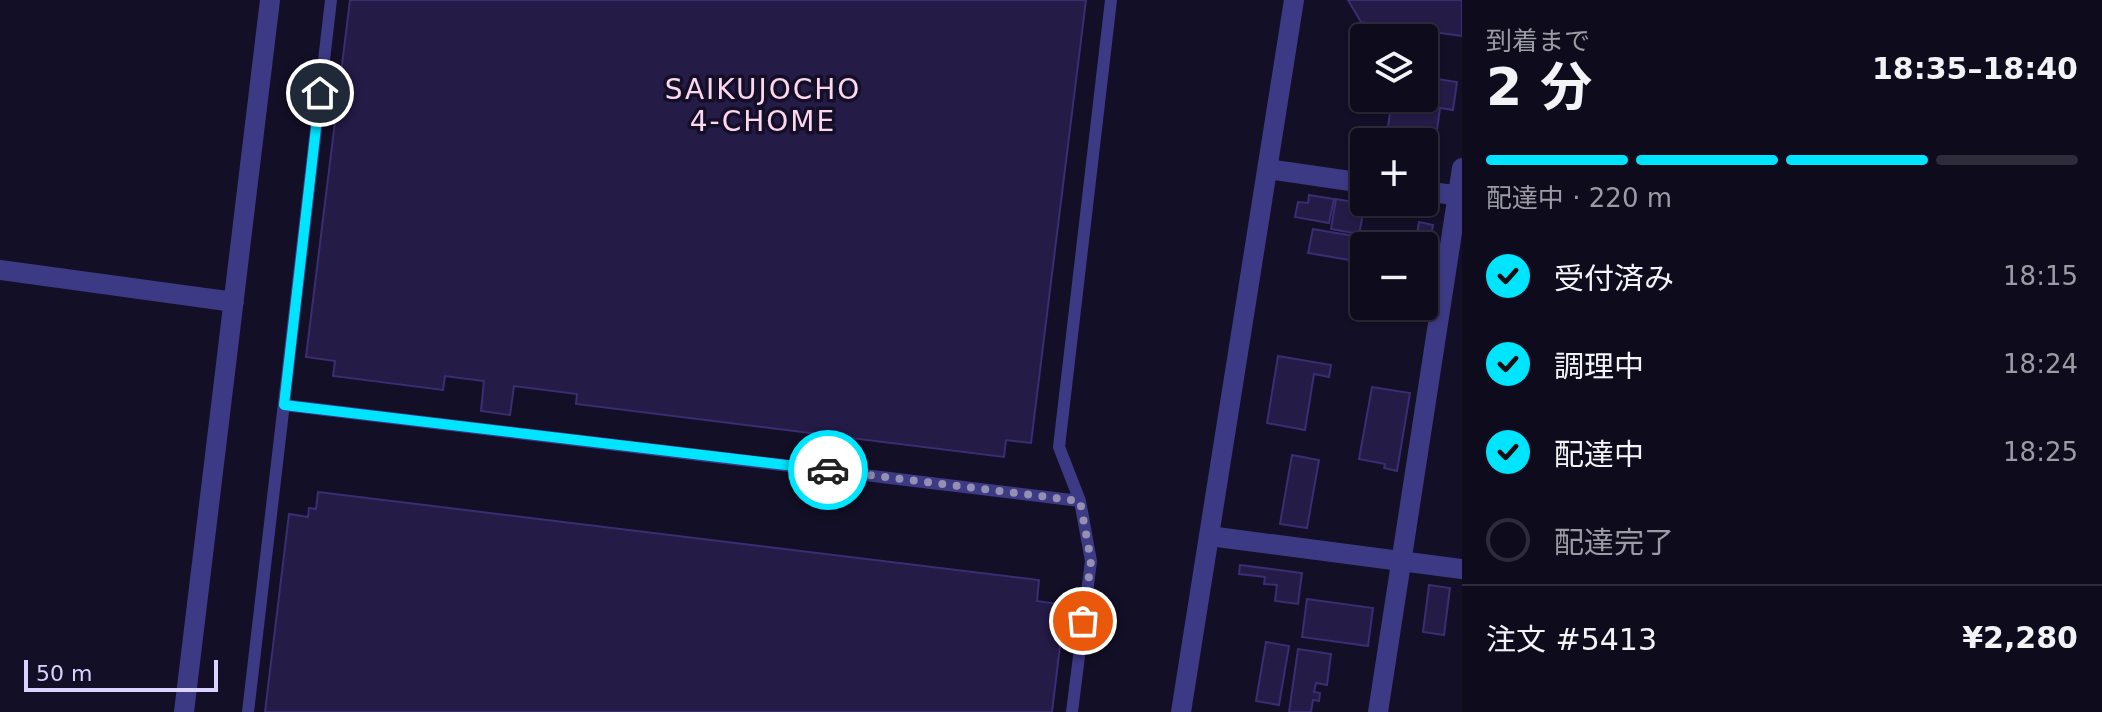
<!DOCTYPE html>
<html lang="ja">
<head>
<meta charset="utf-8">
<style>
	body { margin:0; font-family:"DejaVu Sans","Noto Sans JP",sans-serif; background:#171425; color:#f1f3f6; height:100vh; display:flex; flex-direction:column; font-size:30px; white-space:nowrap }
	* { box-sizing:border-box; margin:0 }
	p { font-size:26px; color:#9b9ba3 }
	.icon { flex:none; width:44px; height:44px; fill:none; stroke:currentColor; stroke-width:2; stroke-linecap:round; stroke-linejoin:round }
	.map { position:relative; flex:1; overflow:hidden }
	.details { display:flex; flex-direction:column; background:#0e0b1c; width:640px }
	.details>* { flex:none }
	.buttons { position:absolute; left:1350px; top:24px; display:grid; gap:16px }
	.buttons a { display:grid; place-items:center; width:88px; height:88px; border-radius:8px; background:#0e0b1c; box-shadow:0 2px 6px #0004,0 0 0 2px #2e2b3b; font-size:40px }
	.scale { position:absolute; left:24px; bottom:20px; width:194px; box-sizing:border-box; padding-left:8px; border:4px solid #d9d4ff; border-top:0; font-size:22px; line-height:28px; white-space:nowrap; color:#d9d4ff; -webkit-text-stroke:6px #130f26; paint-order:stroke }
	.pin { position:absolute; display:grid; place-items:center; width:68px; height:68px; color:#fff; margin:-34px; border:4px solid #fff; border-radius:50%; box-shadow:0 2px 8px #0007 }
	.courier { position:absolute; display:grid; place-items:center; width:80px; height:80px; margin:-40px; border:6px solid #00e5ff; border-radius:50%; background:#fff; color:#222; box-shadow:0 2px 10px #0007 }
	.summary em { font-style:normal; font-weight:700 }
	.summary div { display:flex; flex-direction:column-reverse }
	.summary { display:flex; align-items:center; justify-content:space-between; height:136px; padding:0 24px }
	h1 { font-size:52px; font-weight:700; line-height:60px }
	.bar { display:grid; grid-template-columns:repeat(4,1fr); gap:12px 8px; align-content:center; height:96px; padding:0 24px }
	.bar i { height:10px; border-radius:6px; background:#2e2b3b }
	.bar .current { background:#00e5ff }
	.bar p { grid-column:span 4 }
	.line { display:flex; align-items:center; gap:20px; padding:0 24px; border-top:2px solid #2e2b3b }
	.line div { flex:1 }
	ol { padding:0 24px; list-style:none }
	li { display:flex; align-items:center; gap:24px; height:88px }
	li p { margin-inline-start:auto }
	li .icon { padding:8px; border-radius:50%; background:#00e5ff; color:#111; stroke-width:4 }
	li:last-child { color:#9b9ba3 }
	li i { width:44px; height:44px; border:4px solid #2e2b3b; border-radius:50% }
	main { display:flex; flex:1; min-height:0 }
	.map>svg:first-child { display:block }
	.building { fill:#241b47; stroke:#3b2d73; stroke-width:2 }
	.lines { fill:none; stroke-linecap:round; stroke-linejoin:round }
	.service { stroke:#3d3a85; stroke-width:12 }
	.minor { stroke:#3d3a85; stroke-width:20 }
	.tertiary { stroke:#3d3a85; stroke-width:20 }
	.done { stroke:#948fb3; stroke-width:8; stroke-dasharray:0 14.4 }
	.route { stroke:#00e5ff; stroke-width:10 }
	.labels { text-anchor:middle; stroke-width:7; stroke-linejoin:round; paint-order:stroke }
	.neighbourhood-label { font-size:28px; letter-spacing:2px; fill:#ffd6f0; stroke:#130f26 }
</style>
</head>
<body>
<main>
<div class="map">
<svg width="1462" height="712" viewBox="0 0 1462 712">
	<rect width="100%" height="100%" fill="#130f26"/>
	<path class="building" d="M 350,0 L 1086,0 L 1031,443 L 1006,440 L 1004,457 L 576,404 L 577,394 L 514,386 L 510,415 L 481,411 L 484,381 L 445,376 L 443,390 L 333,376 L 335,361 L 306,357 Z
		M 1348,0 L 1462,0 L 1462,36 L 1361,22 Z
		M 1424,77 L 1457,82 L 1453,110 L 1440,108 L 1433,160 L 1424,159 L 1424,142 L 1386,142 L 1392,98 L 1424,98 Z
		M 1309,195 L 1334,199 L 1329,223 L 1295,217 L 1298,202 L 1308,203 Z
		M 1336,199 L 1365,204 L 1359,234 L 1331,229 Z
		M 1419,222 L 1433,225 L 1427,261 L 1424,260 L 1424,246 L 1415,246 Z
		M 1313,229 L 1360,237 L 1356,261 L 1308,253 Z
		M 1278,356 L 1331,365 L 1329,377 L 1314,374 L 1305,430 L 1267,423 Z
		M 1372,387 L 1410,393 L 1397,471 L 1384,468 L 1385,464 L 1359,459 Z
		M 1292,455 L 1319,460 L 1307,528 L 1280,524 Z
		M 318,492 L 1039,580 L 1037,601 L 1065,605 L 1052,712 L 265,712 L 289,514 L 308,517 L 309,508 L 316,509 Z
		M 1240,565 L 1302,573 L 1298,604 L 1275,601 L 1277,585 L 1264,584 L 1265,577 L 1239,574 Z
		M 1429,585 L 1450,588 L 1444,635 L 1423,632 Z
		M 1307,599 L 1373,608 L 1368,646 L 1302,637 Z
		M 1266,642 L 1289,646 L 1279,705 L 1256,701 Z
		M 1298,649 L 1331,654 L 1327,685 L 1316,683 L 1314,692 L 1320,693 L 1319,701 L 1313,700 L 1311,712 L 1289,712 Z"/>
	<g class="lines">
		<path class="service" d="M 284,405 L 1080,501
			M 248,712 L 331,0
			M 1072,712 L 1091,561 L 1080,501 L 1059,447 L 1111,0"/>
		<path class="minor" d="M 1268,169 L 1364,183
			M 1424,191 L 1462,196
			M 1209,536 L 1462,569
			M 1378,712 L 1462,168"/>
		<path class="tertiary" d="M 0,270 L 234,302
			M 184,712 L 270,0
			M 1181,712 L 1294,0"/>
	</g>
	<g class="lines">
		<path class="done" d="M 828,470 L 1080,501 L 1091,561 L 1083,621"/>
		<path class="route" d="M 320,93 L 284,405 L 828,470"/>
	</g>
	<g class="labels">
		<g class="neighbourhood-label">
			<text x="763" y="99">SAIKUJOCHO<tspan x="763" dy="32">4-CHOME</tspan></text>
		</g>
	</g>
</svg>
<div class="buttons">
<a><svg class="icon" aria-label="layers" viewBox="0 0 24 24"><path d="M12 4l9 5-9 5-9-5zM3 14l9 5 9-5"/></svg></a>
<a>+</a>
<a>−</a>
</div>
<div class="scale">50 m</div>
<div class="pin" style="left:1083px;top:621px;background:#ea580c"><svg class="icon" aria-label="bag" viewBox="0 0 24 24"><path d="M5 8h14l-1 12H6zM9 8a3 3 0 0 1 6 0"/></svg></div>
<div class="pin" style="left:320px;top:93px;background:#1f2937"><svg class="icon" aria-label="home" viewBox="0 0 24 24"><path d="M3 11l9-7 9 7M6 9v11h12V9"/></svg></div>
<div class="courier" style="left:828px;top:470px"><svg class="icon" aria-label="car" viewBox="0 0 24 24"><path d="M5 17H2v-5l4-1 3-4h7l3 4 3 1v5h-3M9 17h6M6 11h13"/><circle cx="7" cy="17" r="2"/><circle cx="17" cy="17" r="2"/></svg></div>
</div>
<section class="details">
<div class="summary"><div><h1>2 分</h1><p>到着まで</p></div><em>18:35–18:40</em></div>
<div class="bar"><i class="current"></i><i class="current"></i><i class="current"></i><i></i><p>配達中 · 220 m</p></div>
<ol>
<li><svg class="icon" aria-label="check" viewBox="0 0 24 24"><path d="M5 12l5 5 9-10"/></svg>受付済み<p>18:15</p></li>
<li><svg class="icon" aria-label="check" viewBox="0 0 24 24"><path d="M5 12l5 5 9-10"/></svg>調理中<p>18:24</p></li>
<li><svg class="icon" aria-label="check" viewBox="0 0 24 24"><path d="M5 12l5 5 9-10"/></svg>配達中<p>18:25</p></li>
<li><i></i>配達完了</li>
</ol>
<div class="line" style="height:104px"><div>注文 #5413</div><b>¥2,280</b></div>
</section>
</main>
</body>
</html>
